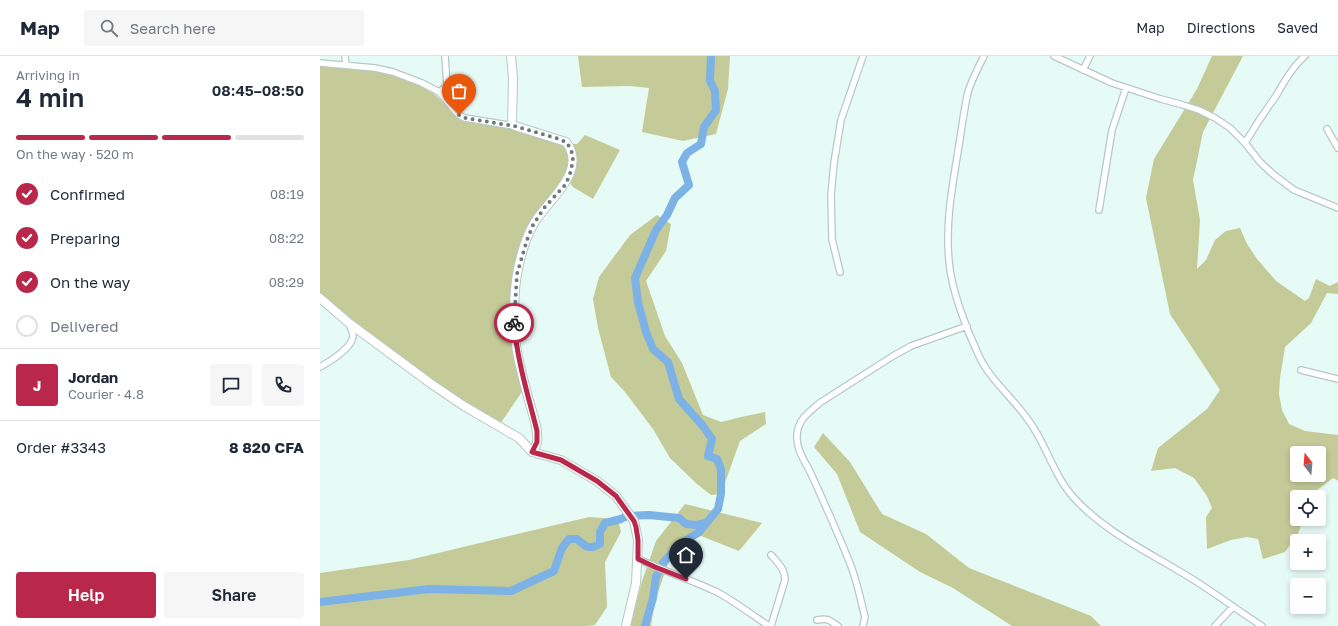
<!DOCTYPE html>
<html lang="en">
<head>
<meta charset="utf-8">
<style>
	body { margin:0; font-family:"Golos Text",sans-serif; background:#f6f6f7; color:#1f2937; height:100vh; display:flex; flex-direction:column; font-size:15px; white-space:nowrap }
	* { box-sizing:border-box; margin:0 }
	p { font-size:13px; color:#747a83 }
	.icon { flex:none; width:22px; height:22px; fill:none; stroke:currentColor; stroke-width:2; stroke-linecap:round; stroke-linejoin:round }
	.map { position:relative; flex:1; overflow:hidden }
	.side { display:flex; flex-direction:column; background:#fff; width:320px }
	.side>* { flex:none }
	.needle { width:26px; rotate:344deg }
	.buttons { position:absolute; left:970px; top:390px; display:grid; gap:8px }
	.buttons a { display:grid; place-items:center; width:36px; height:36px; border-radius:4px; background:#fff; box-shadow:0 2px 6px #0003; font-size:20px }
	.pin { position:absolute; display:grid; place-items:center; width:34px; height:34px; color:#fff; margin:-41px -17px; border-radius:50% 50% 50% 0; rotate:-45deg; box-shadow:0 0 4px #0007 }
	.pin .icon { rotate:45deg }
	.courier { position:absolute; display:grid; place-items:center; width:40px; height:40px; margin:-20px; border:3px solid #b9284b; border-radius:50%; background:#fff; color:#222; box-shadow:0 1px 5px #0007 }
	.summary em { font-style:normal; font-weight:600 }
	.summary div { display:flex; flex-direction:column-reverse }
	.summary { display:flex; align-items:center; justify-content:space-between; height:68px; padding:0 16px }
	h1 { font-size:26px; font-weight:600; line-height:30px }
	.bar { display:grid; grid-template-columns:repeat(4,1fr); gap:6px 4px; align-content:center; height:48px; padding:0 16px }
	.bar i { height:5px; border-radius:3px; background:#e0e1e3 }
	.bar .on { background:#b9284b }
	.bar p { grid-column:span 4 }
	.line { display:flex; align-items:center; gap:10px; padding:0 16px; border-top:1px solid #e0e1e3 }
	.line div { flex:1 }
	.round { display:grid; place-items:center; flex:none; width:42px; height:42px; border-radius:4px; background:#f6f6f7 }
	ol { padding:0 16px; list-style:none }
	li { display:flex; align-items:center; gap:12px; height:44px }
	li p { margin-inline-start:auto }
	li .icon { padding:4px; border-radius:50%; background:#b9284b; color:#fff; stroke-width:4 }
	li:last-child { color:#747a83 }
	li i { width:22px; height:22px; border:2px solid #e0e1e3; border-radius:50% }
	.action { display:flex; gap:8px; margin-top:auto; padding:8px 16px }
	.action a { flex:1; height:46px; border-radius:4px; background:#b9284b; color:#fff; font-size:16px; font-weight:600; line-height:46px; text-align:center }
	.action a+a { background:#f6f6f7; color:#1f2937 }
	header { display:flex; align-items:center; gap:24px; box-sizing:border-box; height:56px; padding:0 20px; background:#fff; border-bottom:1px solid #e0e1e3 }
	header strong { font-size:19px }
	nav { display:flex; gap:22px; margin-inline-start:auto; font-size:14px }
	.search { width:280px; height:36px; background:#f6f6f7; display:flex; align-items:center; gap:10px; box-sizing:border-box; padding:0 14px; border-radius:4px; color:#747a83; font-size:15px }
	main { display:flex; flex:1; min-height:0 }
	.map>svg:first-child { display:block }
	.green { fill:#c4cb98; fill-rule:evenodd }
	.lines { fill:none; stroke-linecap:round; stroke-linejoin:round }
	.river { stroke:#7cb2e5; stroke-width:8 }
	.street-casing { stroke:#b6c9c5; stroke-width:8 }
	.secondary-casing { stroke:#b6c9c5; stroke-width:10 }
	.street { stroke:#fff; stroke-width:5.5 }
	.secondary { stroke:#fff; stroke-width:8 }
	.done { stroke:#6e7b78; stroke-width:4; stroke-dasharray:0 7.2 }
	.route { stroke:#b9284b; stroke-width:5 }
</style>
</head>
<body>
<header>
<strong>Map</strong>
<div class="search"><svg class="icon" aria-label="search" viewBox="0 0 24 24"><circle cx="10" cy="10" r="6"/><path d="M15 15l6 6"/></svg>Search here</div>
<nav><a>Map</a><a>Directions</a><a>Saved</a></nav>
</header>
<main>
<section class="side">
<div class="summary"><div><h1>4 min</h1><p>Arriving in</p></div><em>08:45–08:50</em></div>
<div class="bar"><i class="on"></i><i class="on"></i><i class="on"></i><i></i><p>On the way · 520 m</p></div>
<ol>
<li><svg class="icon" aria-label="check" viewBox="0 0 24 24"><path d="M5 12l5 5 9-10"/></svg>Confirmed<p>08:19</p></li>
<li><svg class="icon" aria-label="check" viewBox="0 0 24 24"><path d="M5 12l5 5 9-10"/></svg>Preparing<p>08:22</p></li>
<li><svg class="icon" aria-label="check" viewBox="0 0 24 24"><path d="M5 12l5 5 9-10"/></svg>On the way<p>08:29</p></li>
<li><i></i>Delivered</li>
</ol>
<div class="line" style="height:72px"><b class="round" style="background:#b9284b;color:#fff">J</b><div><b>Jordan</b><p>Courier · 4.8</p></div><a class="round"><svg class="icon" aria-label="chat" viewBox="0 0 24 24"><path d="M4 5h16v11H9l-5 4z"/></svg></a><a class="round"><svg class="icon" aria-label="phone" viewBox="0 0 24 24"><path d="M5 4h4l2 5-3 2q2 4 5 5l2-3 5 2v4C11 20 4 13 5 4z"/></svg></a></div>
<div class="line" style="height:52px"><div>Order #3343</div><b>8 820 CFA</b></div>
<div class="action"><a>Help</a><a>Share</a></div>
</section>
<div class="map">
<svg width="1018" height="570" viewBox="0 0 1018 570">
	<rect width="100%" height="100%" fill="#e6faf6"/>
	<path class="green" d="M 258,0 L 410,0 L 408,33 L 396,78 L 363,85 L 322,76 L 329,32 L 310,30 L 262,31 Z
		M 892,0 L 923,0 L 883,76 L 873,124 L 880,164 L 877,213 L 886,204 L 895,184 L 906,175 L 920,172 L 927,188 L 937,203 L 956,225 L 985,245 L 989,242 L 996,223 L 1010,230 L 1018,226 L 1018,238 L 1007,237 L 991,267 L 965,291 L 960,322 L 959,338 L 962,354 L 969,368 L 985,375 L 1018,379 L 1018,425 L 1013,422 L 992,438 L 991,441 L 977,441 L 977,463 L 983,463 L 978,478 L 965,496 L 943,503 L 938,483 L 927,481 L 911,484 L 887,493 L 886,461 L 892,452 L 887,440 L 874,422 L 855,412 L 831,415 L 838,392 L 887,353 L 900,334 L 850,258 L 826,142 L 834,103 L 877,33 ZM 977,397 L 999,397 L 999,419 L 977,419 Z
		M 0,9 L 55,14 L 70,18 L 98,29 L 114,38 L 134,57 L 145,60 L 194,68 L 198,66 L 201,68 L 250,88 L 257,88 L 265,79 L 300,94 L 273,143 L 253,131 L 247,123 L 216,161 L 199,213 L 196,276 L 206,330 L 178,371 L 0,247 Z
		M 337,159 L 351,168 L 346,195 L 326,225 L 345,280 L 362,307 L 383,359 L 401,366 L 421,361 L 445,356 L 446,368 L 420,385 L 401,438 L 391,439 L 377,428 L 350,402 L 333,373 L 305,336 L 291,321 L 278,272 L 273,243 L 279,221 L 310,179 Z
		M 503,377 L 530,406 L 562,458 L 606,478 L 649,512 L 771,560 L 781,570 L 692,570 L 633,532 L 600,516 L 540,476 L 517,418 L 494,391 Z
		M 365,448 L 442,467 L 419,495 L 381,480 L 353,493 L 334,548 L 331,570 L 310,570 L 322,525 L 336,485 Z
		M 269,461 L 298,463 L 301,476 L 285,506 L 287,551 L 275,569 L 268,570 L 0,570 L 0,517 L 89,504 Z"/>
	<g class="lines">
		<path class="river" d="M 0,546 L 109,533 L 191,535 L 234,515 L 242,492 L 249,483 L 257,483 C 266,491 269,494 280,488 L 280,476 L 285,467 L 301,463 L 307,460 L 329,459 L 359,462 L 366,468 L 376,469 L 386,467
			M 325,570 L 333,542 L 336,521 L 343,507 L 359,489 L 379,476 L 398,453 L 401,438 L 401,413 L 397,403 L 388,400 L 392,383 L 383,370 L 359,343 L 348,306 L 333,293 L 326,276 L 318,246 L 315,222 L 336,174 L 347,159 L 355,142 L 369,129 L 362,106 L 367,97 L 381,88 L 384,71 L 396,54 L 395,35 L 390,25 L 391,0"/>
		<defs>
			<path id="street" d="M 25,0 L 26,9
				M 664,0 C 658,12 652,23 648,36 C 644,53 642,71 639,89 C 633,127 625,166 629,205 C 631,233 647,275 659,300 C 671,326 698,346 713,371 C 728,394 735,421 754,442 C 788,479 835,499 877,526 C 899,540 920,556 942,570
				M 734,0 L 792,27 L 841,43 L 863,49 L 879,54 L 895,62 L 910,72 L 925,87 L 940,106 L 954,119 L 974,134 L 1018,152
				M 0,7 L 55,12 L 73,16 L 102,27 L 119,36 L 135,55 L 139,59 L 145,62 L 194,70
				M 763,14 L 770,0
				M 119,36 L 127,30 L 125,0
				M 1007,73 L 1018,92
				M 925,87 C 935,70 945,55 956,40 C 964,26 973,10 985,0
				M 779,154 L 792,74 L 806,32
				M 520,216 L 512,183 L 511,139 L 514,107 L 521,64 L 543,0
				M 0,311 C 9,306 32,292 33,280 C 33,276 30,271 29,267
				M 981,314 L 1018,323
				M 451,499 C 458,507 465,513 465,524 L 451,570
				M 318,503 C 344,515 371,524 397,536 C 414,545 432,559 449,570
				M 497,564 C 508,562 509,564 518,570
				M 543,570 L 545,561 C 540,543 537,523 529,505 C 518,477 505,449 493,422 C 487,408 476,395 477,380 C 477,364 490,355 501,346 L 573,300 L 591,290 L 647,270
				M 895,570 L 913,551"/>
			<path id="secondary" d="M 191,0 L 193,22 L 192,68 L 195,70 L 246,86 C 269,116 226,145 213,169 C 205,183 200,202 197,218 C 194,235 193,264 195,282 C 197,302 203,322 208,341 C 211,353 219,373 217,386 C 217,389 214,393 212,396
				M 0,242 L 29,267 L 110,327 L 144,350 L 199,382 L 212,396 L 241,404 L 277,425 L 296,440 L 314,465 L 318,484 L 316,527 L 306,570"/>
		</defs>
		<use href="#street" class="street-casing"/>
		<use href="#secondary" class="secondary-casing"/>
		<use href="#street" class="street"/>
		<use href="#secondary" class="secondary"/>
	</g>
	<g class="lines">
		<path class="done" d="M 139,59 L 145,62 L 194,70 L 239,83 L 246,86 L 251,93 L 253,102 L 251,115 L 246,128 L 224,152 L 213,169 L 207,184 L 197,218 L 194,267"/>
		<path class="route" d="M 194,267 C 197,304 208,339 217,375 L 217,386 L 212,396 L 241,404 L 277,425 L 296,440 L 314,465 L 316,471 L 318,484 L 318,503 L 335,511 L 366,523"/>
	</g>
</svg>
<div class="buttons">
<a><svg class="needle" viewBox="-14 -14 28 28"><path d="M0-13l5 13h-10z" fill="#e53935"/><path d="M0 13l5-13h-10z" fill="#747a83"/></svg></a>
<a><svg class="icon" aria-label="locate" viewBox="0 0 24 24"><circle cx="12" cy="12" r="6"/><path d="M12 2v4M12 18v4M2 12h4M18 12h4"/></svg></a>
<a>+</a>
<a>−</a>
</div>
<div class="pin" style="left:139px;top:59px;background:#ea580c"><svg class="icon" aria-label="bag" viewBox="0 0 24 24"><path d="M5 8h14l-1 12H6zM9 8a3 3 0 0 1 6 0"/></svg></div>
<div class="pin" style="left:366px;top:523px;background:#1f2937"><svg class="icon" aria-label="home" viewBox="0 0 24 24"><path d="M3 11l9-7 9 7M6 9v11h12V9"/></svg></div>
<div class="courier" style="left:194px;top:267px"><svg class="icon" aria-label="bike" viewBox="0 0 24 24"><circle cx="6" cy="16" r="4"/><circle cx="18" cy="16" r="4"/><path d="M6 16l4-8h5l3 8M10 8l3 8H6M13 5h3"/></svg></div>
</div>
</main>
</body>
</html>
